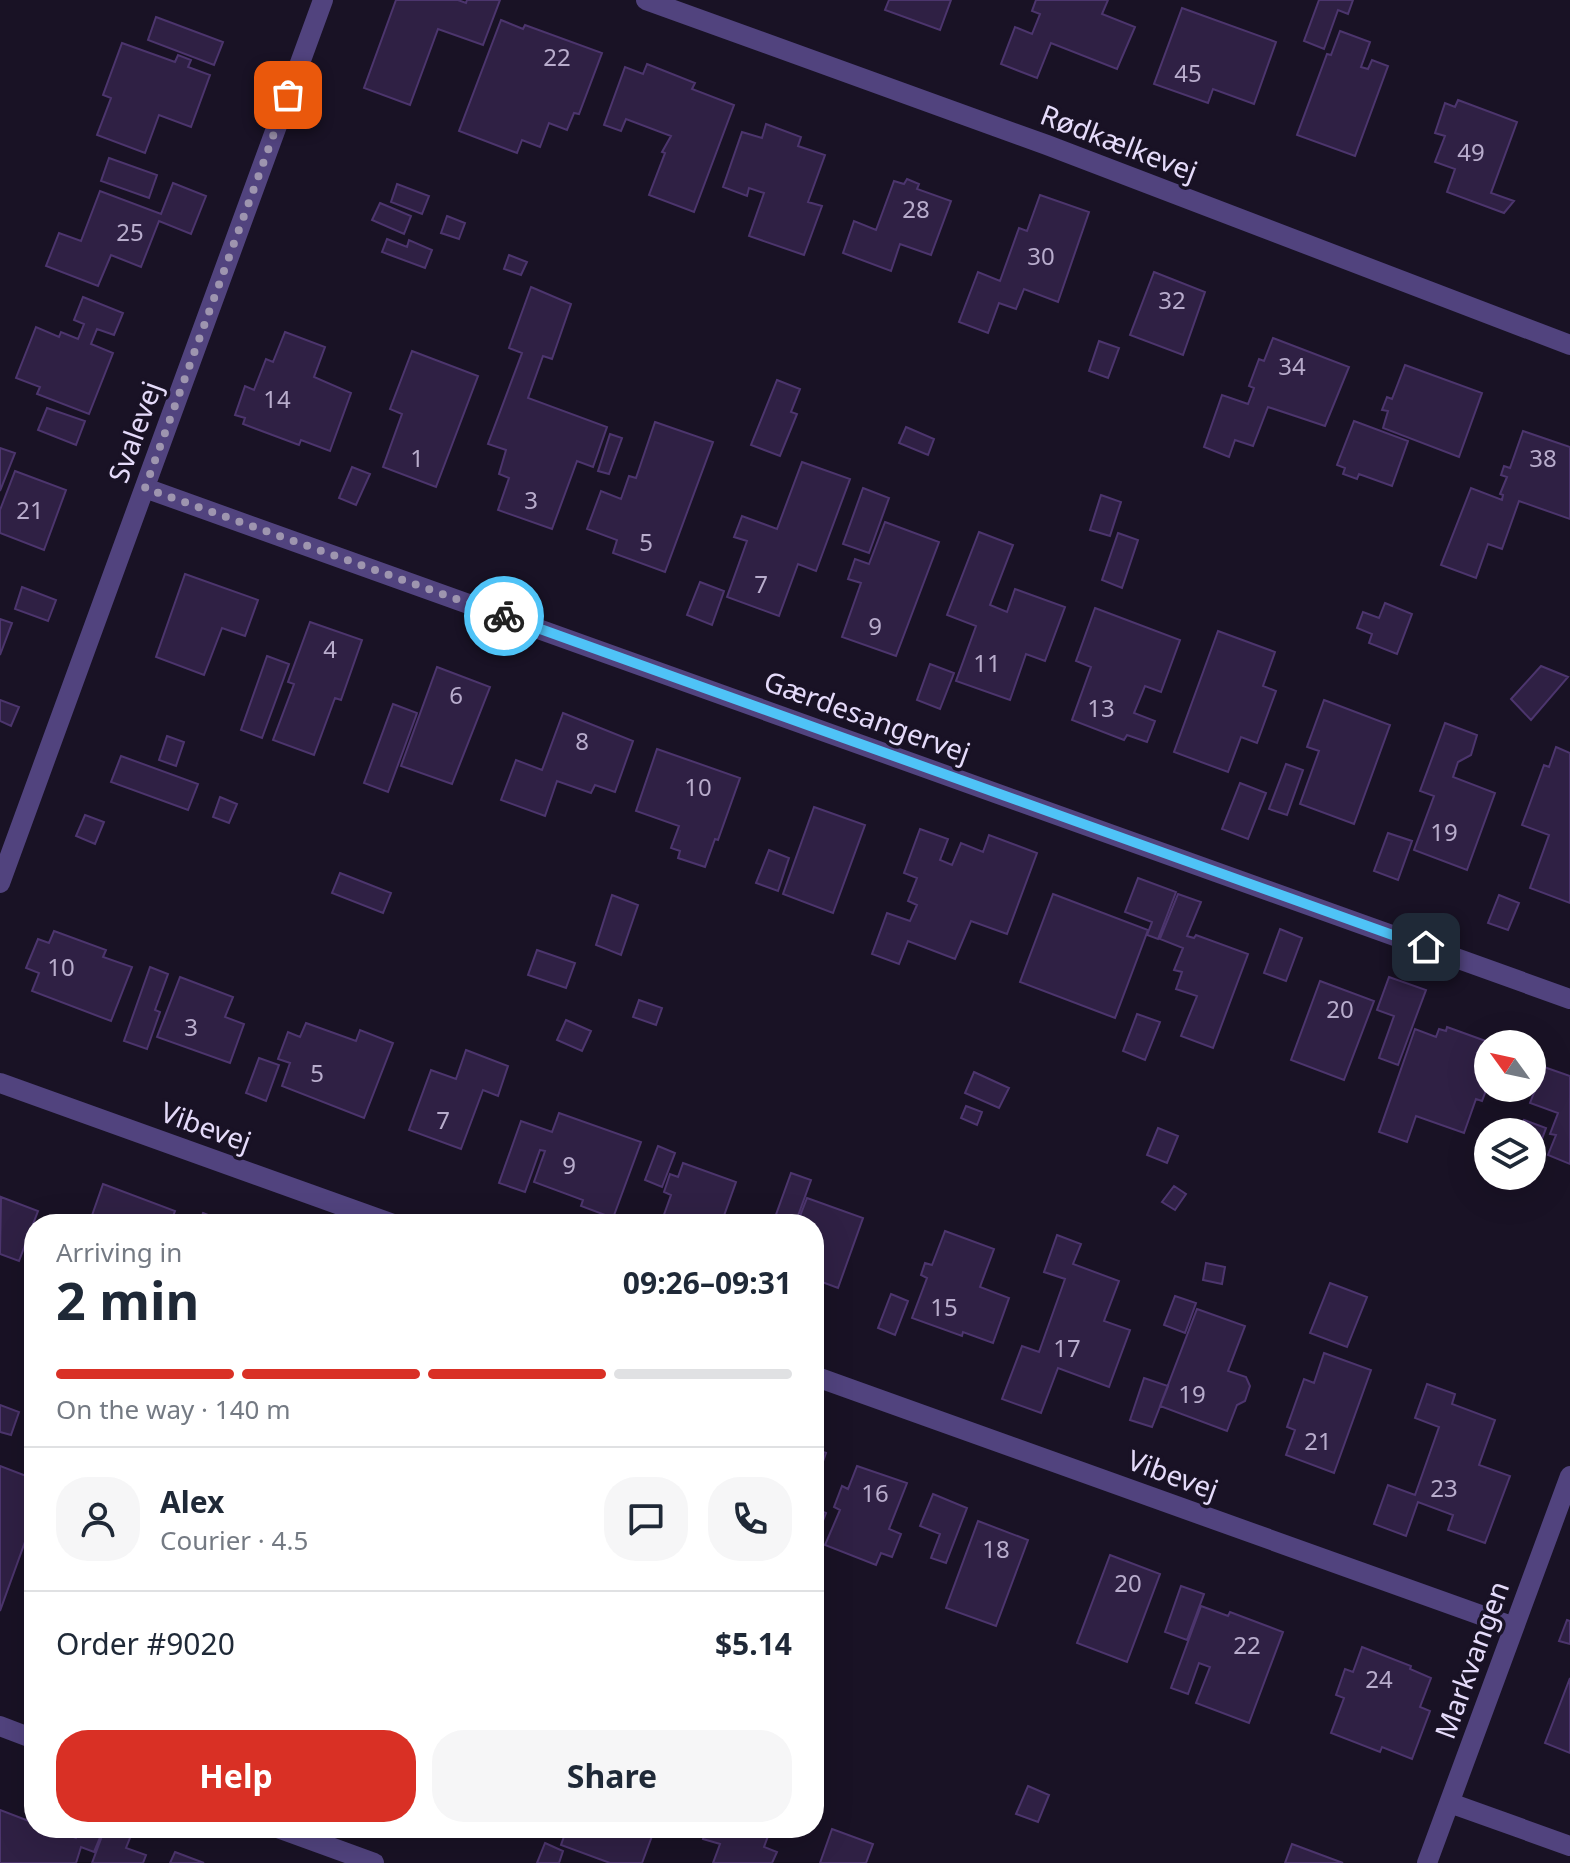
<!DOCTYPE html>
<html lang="en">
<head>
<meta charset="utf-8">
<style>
	body { margin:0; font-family:"Noto Sans",sans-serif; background:#f6f6f7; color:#1f2937; height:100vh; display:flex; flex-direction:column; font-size:30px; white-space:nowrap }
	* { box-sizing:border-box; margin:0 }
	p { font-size:26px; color:#747a83 }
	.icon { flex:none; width:44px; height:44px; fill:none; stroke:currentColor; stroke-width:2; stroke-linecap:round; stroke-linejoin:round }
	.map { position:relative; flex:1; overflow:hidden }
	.sheet { position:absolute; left:24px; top:1214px; width:800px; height:624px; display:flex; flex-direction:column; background:#fff; border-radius:32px; box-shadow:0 8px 32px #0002 }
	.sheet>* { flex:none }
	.needle { width:52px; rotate:303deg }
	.tools { position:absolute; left:1474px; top:1030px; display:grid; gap:16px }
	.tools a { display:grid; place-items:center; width:72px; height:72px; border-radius:50%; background:#fff; box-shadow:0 8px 32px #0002; font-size:40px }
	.pin { position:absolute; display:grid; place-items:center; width:68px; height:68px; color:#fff; margin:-34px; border-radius:16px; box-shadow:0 4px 12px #0006 }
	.courier { position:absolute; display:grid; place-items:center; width:80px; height:80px; margin:-40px; border:6px solid #4fc3f7; border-radius:50%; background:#fff; color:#222; box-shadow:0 2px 10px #0007 }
	.head em { font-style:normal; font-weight:700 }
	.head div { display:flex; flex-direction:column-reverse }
	.head { display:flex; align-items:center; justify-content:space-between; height:136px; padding:0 32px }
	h1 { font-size:52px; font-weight:700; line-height:60px }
	.bar { display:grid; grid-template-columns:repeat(4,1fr); gap:12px 8px; align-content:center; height:96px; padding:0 32px }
	.bar i { height:10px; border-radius:6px; background:#e0e1e3 }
	.bar .on { background:#d93025 }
	.bar p { grid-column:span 4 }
	.line { display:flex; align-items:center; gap:20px; padding:0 32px; border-top:2px solid #e0e1e3 }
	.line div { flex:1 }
	.round { display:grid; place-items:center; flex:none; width:84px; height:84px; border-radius:32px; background:#f6f6f7 }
	.action { display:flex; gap:16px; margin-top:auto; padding:16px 32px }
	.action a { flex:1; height:92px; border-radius:32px; background:#d93025; color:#fff; font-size:32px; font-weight:700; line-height:92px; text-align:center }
	.action a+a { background:#f6f6f7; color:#1f2937 }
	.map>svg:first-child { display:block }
	.building { fill:#2f2044; stroke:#4c356d; stroke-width:2 }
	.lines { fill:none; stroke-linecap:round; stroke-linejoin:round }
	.minor { stroke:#51437e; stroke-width:20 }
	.done { stroke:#9e95af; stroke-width:8; stroke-dasharray:0 14.4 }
	.route { stroke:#4fc3f7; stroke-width:10 }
	.labels { text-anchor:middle; stroke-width:7; stroke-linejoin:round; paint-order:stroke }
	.number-label { font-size:24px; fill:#b8accc }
	.street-label { font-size:28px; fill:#e5dbfa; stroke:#191225 }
</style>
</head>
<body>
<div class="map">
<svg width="1570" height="1863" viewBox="0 0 1570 1863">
	<rect width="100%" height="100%" fill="#191225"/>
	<path class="building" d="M 396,0 L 458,0 L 466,3 L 467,0 L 500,0 L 483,45 L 438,29 L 410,105 L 364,88 Z
		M 889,0 L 951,0 L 940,30 L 885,10 Z
		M 1036,0 L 1108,0 L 1102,14 L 1135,27 L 1117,69 L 1051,43 L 1037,78 L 1001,64 L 1015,27 L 1032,34 L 1040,14 L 1032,11 Z
		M 1319,0 L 1353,0 L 1348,14 L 1338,10 L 1324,49 L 1304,41 Z
		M 1182,8 L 1276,42 L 1254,104 L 1213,89 L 1208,103 L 1154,84 Z
		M 156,17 L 223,42 L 214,65 L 148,40 Z
		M 501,20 L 523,29 L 525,25 L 602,53 L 579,114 L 574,113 L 567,130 L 549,123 L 540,147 L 522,140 L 517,153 L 459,131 Z
		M 1340,31 L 1370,42 L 1361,67 L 1368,69 L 1372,60 L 1388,66 L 1355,156 L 1297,135 L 1327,54 L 1331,55 Z
		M 122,43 L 175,62 L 178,55 L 191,60 L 188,67 L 210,75 L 191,127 L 159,115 L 145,153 L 97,135 L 111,98 L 103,95 Z
		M 647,64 L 695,83 L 692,89 L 734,105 L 694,212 L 649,195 L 665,153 L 662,152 L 671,136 L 626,119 L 621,131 L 604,125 L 625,67 L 643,74 Z
		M 1458,100 L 1517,122 L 1491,193 L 1514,201 L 1504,213 L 1447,192 L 1455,169 L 1435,162 L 1445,136 L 1435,133 L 1445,103 L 1455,107 Z
		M 766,124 L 801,137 L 798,146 L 825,155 L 808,202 L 822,206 L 804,255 L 749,236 L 764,193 L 749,188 L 747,196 L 723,187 L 742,132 L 762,138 Z
		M 109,158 L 157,175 L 149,198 L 101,181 Z
		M 907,179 L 919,184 L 917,189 L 951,201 L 931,255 L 900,244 L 891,271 L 843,253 L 854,221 L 876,230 L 894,181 L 904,184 Z
		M 173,183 L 206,196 L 191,234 L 159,221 L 141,267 L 111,255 L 98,286 L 46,266 L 59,233 L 81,241 L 100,191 L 161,214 Z
		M 397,184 L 429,196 L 422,214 L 391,202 Z
		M 1040,195 L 1089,212 L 1058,302 L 1024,289 L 1016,309 L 999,303 L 988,333 L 959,322 L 978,272 L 1000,281 L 1019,228 L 1027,231 Z
		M 380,203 L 411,216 L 404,234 L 372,220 Z
		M 447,216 L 465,223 L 459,239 L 441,233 Z
		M 387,239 L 407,247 L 409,240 L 432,250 L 425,268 L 382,252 Z
		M 509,255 L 527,262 L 521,275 L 504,269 Z
		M 1154,272 L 1205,292 L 1183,355 L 1130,335 Z
		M 531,287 L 571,304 L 552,359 L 543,356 L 528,398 L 607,427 L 593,467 L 577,461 L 552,529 L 498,510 L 509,478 L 499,474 L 506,450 L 488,444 L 522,353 L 509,348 Z
		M 83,297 L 123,313 L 114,335 L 97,329 L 91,344 L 113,353 L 89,414 L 37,394 L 40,387 L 16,378 L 36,327 L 59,337 L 61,332 L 78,339 L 84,324 L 74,320 Z
		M 285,332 L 325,347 L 314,377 L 351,393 L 330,451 L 301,440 L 299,445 L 243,424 L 245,418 L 235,415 L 245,386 L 254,390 L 266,359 L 273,362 Z
		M 1273,338 L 1349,367 L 1325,426 L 1268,407 L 1253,446 L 1235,440 L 1229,457 L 1204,447 L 1222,395 L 1248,404 L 1254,388 L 1249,386 L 1259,359 L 1264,361 Z
		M 1099,341 L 1119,348 L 1108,378 L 1089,371 Z
		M 412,351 L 478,376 L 436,487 L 383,467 L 402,414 L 390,409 Z
		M 1405,365 L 1482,393 L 1459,457 L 1383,428 L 1388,411 L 1382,410 L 1387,397 L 1392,399 Z
		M 777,380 L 800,389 L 791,412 L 797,414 L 780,456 L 751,445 Z
		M 47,408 L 85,421 L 76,445 L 38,430 Z
		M 1354,421 L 1408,441 L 1392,486 L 1359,474 L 1357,479 L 1343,474 L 1345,468 L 1337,465 Z
		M 655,422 L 713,442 L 665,572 L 613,553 L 617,540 L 587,529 L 601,491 L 621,499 L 629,476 L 636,478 Z
		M 906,427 L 934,439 L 928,455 L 899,443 Z
		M 1523,431 L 1570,447 L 1570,519 L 1519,501 L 1502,549 L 1488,544 L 1476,578 L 1441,565 L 1471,488 L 1502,500 L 1503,495 L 1500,494 L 1507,477 L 1501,475 L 1504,466 L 1510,468 Z
		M 610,434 L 622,438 L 609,474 L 598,471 Z
		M 0,448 L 15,453 L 0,491 Z
		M 802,462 L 850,479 L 816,571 L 798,564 L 779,616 L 727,597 L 747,541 L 734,537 L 742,516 L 777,529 Z
		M 352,467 L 370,474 L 356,505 L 339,498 Z
		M 15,471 L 66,490 L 44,550 L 0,533 L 0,510 Z
		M 863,488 L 889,498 L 869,553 L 843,544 Z
		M 1101,495 L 1121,502 L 1110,536 L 1090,530 Z
		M 885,522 L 939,542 L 896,656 L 842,637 L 861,583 L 848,579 L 855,559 L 869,564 Z
		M 979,532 L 1013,545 L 990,605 L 1007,612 L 1015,589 L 1065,607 L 1045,661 L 1026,654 L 1010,700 L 956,681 L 976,626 L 947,615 Z
		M 1118,533 L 1138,540 L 1122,588 L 1102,580 Z
		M 185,574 L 258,600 L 245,636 L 222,628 L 204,675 L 156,657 Z
		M 700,582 L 724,591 L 712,625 L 687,615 Z
		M 22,587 L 56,600 L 48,621 L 15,609 Z
		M 1385,603 L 1412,614 L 1397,654 L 1369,643 L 1372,634 L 1357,628 L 1363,612 L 1379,618 Z
		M 1095,608 L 1180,640 L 1161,692 L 1145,686 L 1134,713 L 1155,721 L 1147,742 L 1127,735 L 1124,740 L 1072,720 L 1091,667 L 1076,661 Z
		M 0,619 L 12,623 L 0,655 Z
		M 310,622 L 362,640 L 341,700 L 335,698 L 314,755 L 273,740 L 294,684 L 288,682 Z
		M 1218,631 L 1275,652 L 1263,686 L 1276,691 L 1257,743 L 1241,737 L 1228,772 L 1174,752 Z
		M 267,656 L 289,664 L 262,738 L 241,730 Z
		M 930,664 L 954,673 L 940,709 L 917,700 Z
		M 1541,666 L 1568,677 L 1531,720 L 1511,699 Z
		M 437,667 L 490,687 L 452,784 L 401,766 Z
		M 0,700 L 19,707 L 11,726 L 0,721 Z
		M 1324,700 L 1390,725 L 1354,824 L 1300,804 L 1319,751 L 1307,747 Z
		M 393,704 L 417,713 L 388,792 L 364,783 Z
		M 563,713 L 633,741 L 615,792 L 595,785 L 591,793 L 557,781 L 545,816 L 501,800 L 516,760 L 542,770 Z
		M 1445,723 L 1477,735 L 1471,755 L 1458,762 L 1453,777 L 1495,793 L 1467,870 L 1414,850 L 1434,796 L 1420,791 Z
		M 167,736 L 184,742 L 176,766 L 159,760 Z
		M 1556,747 L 1570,753 L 1570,903 L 1530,888 L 1549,835 L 1522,825 L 1544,765 L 1549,767 Z
		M 657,749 L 740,778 L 718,840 L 715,839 L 705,867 L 678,858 L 680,851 L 671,848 L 679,826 L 636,811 Z
		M 121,756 L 198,784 L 188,810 L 111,782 Z
		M 1286,764 L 1303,770 L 1287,815 L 1269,809 Z
		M 1240,783 L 1266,793 L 1248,839 L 1222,829 Z
		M 220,797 L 237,804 L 229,823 L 213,817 Z
		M 814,807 L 865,825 L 833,913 L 783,894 Z
		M 85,815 L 104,822 L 95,844 L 76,836 Z
		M 920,829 L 948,839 L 940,860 L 952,865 L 961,843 L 983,852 L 989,835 L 1037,853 L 1007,934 L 971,921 L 955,959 L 908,941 L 899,964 L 872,954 L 887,913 L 910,921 L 917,905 L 908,901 L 917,878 L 904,873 Z
		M 1388,833 L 1412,841 L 1398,880 L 1374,871 Z
		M 769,850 L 789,858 L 778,891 L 756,883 Z
		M 340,873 L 391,893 L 383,913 L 332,893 Z
		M 1138,878 L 1176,892 L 1158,939 L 1147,935 L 1152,922 L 1125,912 Z
		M 1053,894 L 1148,930 L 1115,1018 L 1020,982 Z
		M 1178,894 L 1201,902 L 1187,936 L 1194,938 L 1196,935 L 1248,954 L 1213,1048 L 1181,1036 L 1197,996 L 1176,989 L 1182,972 L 1174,970 L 1183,948 L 1160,939 Z
		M 612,895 L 638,905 L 621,955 L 596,945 Z
		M 1499,895 L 1519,903 L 1508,930 L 1488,923 Z
		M 1280,929 L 1302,938 L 1286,981 L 1264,973 Z
		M 54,931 L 106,950 L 103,957 L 132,967 L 111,1021 L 32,991 L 39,973 L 26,968 L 38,939 L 49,943 Z
		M 537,950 L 575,963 L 566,988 L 528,975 Z
		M 150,967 L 168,974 L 155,1010 L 160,1012 L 147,1049 L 124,1041 Z
		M 180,977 L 233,997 L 225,1017 L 244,1024 L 230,1063 L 157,1037 Z
		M 1389,977 L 1426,990 L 1398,1065 L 1379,1058 L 1394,1016 L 1377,1010 Z
		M 1320,981 L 1374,1001 L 1344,1080 L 1291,1060 Z
		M 639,1000 L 662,1008 L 656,1025 L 633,1017 Z
		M 1137,1014 L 1160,1022 L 1145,1060 L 1123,1051 Z
		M 566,1020 L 591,1031 L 582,1051 L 557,1040 Z
		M 306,1023 L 356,1041 L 360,1030 L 393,1043 L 364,1118 L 282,1086 L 290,1063 L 278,1059 L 288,1032 L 300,1037 Z
		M 1447,1027 L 1494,1044 L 1488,1044 L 1488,1085 L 1482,1101 L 1476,1099 L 1464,1133 L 1416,1116 L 1407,1142 L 1379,1132 L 1415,1029 L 1436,1037 L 1439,1029 L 1446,1031 Z
		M 466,1050 L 508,1066 L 498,1096 L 483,1090 L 461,1149 L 409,1130 L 431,1070 L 456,1079 Z
		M 259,1058 L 279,1065 L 266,1101 L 246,1093 Z
		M 1544,1067 L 1570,1076 L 1570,1164 L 1548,1155 L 1556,1135 L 1550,1134 L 1558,1113 L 1530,1103 Z
		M 974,1072 L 1009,1088 L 999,1108 L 965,1093 Z
		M 966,1106 L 982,1112 L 977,1125 L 961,1118 Z
		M 559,1113 L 641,1142 L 613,1218 L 581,1206 L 583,1200 L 534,1182 L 545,1151 L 540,1150 L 525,1192 L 499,1183 L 521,1121 L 552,1132 Z
		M 1524,1120 L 1546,1128 L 1532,1166 L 1532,1132 L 1520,1132 Z
		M 1158,1128 L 1178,1136 L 1167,1163 L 1147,1155 Z
		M 658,1146 L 675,1153 L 662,1187 L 645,1180 Z
		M 683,1163 L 736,1182 L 721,1224 L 661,1223 L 671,1195 L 664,1192 L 670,1174 L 678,1177 Z
		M 791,1173 L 811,1180 L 795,1224 L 776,1224 L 773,1223 Z
		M 103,1184 L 175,1211 L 170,1224 L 89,1224 Z
		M 1174,1186 L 1186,1194 L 1175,1210 L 1162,1202 Z
		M 1,1197 L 38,1211 L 19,1261 L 0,1254 Z
		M 807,1198 L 863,1218 L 838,1288 L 814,1279 L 814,1224 L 797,1224 Z
		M 203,1213 L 225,1222 L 224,1224 L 199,1224 Z
		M 945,1231 L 994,1249 L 980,1287 L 1009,1298 L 993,1343 L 963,1332 L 962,1336 L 912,1318 L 927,1278 L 921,1275 L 925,1263 L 932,1265 Z
		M 1057,1235 L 1081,1244 L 1073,1264 L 1119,1281 L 1104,1321 L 1130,1330 L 1109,1387 L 1058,1368 L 1041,1413 L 1002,1399 L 1022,1346 L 1039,1352 L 1065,1279 L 1044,1272 Z
		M 1206,1263 L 1225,1267 L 1222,1284 L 1203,1280 Z
		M 1330,1283 L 1367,1297 L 1347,1347 L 1310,1333 Z
		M 891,1294 L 908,1301 L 895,1335 L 878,1328 Z
		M 1175,1296 L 1196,1303 L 1185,1333 L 1164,1325 Z
		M 1197,1309 L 1245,1326 L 1228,1371 L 1246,1377 L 1250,1386 L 1245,1401 L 1237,1405 L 1227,1431 L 1160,1406 Z
		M 1324,1353 L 1371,1370 L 1334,1473 L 1286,1455 L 1295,1430 L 1287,1427 L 1304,1379 L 1314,1383 Z
		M 1144,1378 L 1168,1386 L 1152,1427 L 1130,1420 Z
		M 1427,1384 L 1455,1394 L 1452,1404 L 1495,1420 L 1479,1465 L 1510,1476 L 1485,1543 L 1448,1530 L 1453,1515 L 1418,1502 L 1406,1536 L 1374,1524 L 1388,1485 L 1415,1495 L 1439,1427 L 1415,1418 Z
		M 0,1405 L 19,1412 L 11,1435 L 0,1432 Z
		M 814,1449 L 826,1453 L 814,1487 Z
		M 0,1466 L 34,1479 L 34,1517 L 0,1611 Z
		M 857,1466 L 907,1483 L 889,1529 L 901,1534 L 892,1557 L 881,1553 L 876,1565 L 825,1545 L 840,1510 L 834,1507 L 842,1486 L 848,1489 Z
		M 933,1494 L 967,1508 L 946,1563 L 931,1558 L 940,1534 L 920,1526 Z
		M 814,1508 L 826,1513 L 815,1541 L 814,1541 Z
		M 978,1521 L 1028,1540 L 996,1626 L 946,1608 Z
		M 1110,1555 L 1160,1574 L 1127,1662 L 1077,1643 Z
		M 1181,1586 L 1204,1594 L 1187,1640 L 1165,1632 Z
		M 1201,1606 L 1228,1616 L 1230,1612 L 1283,1632 L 1249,1723 L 1196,1703 L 1210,1667 L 1199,1663 L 1188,1694 L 1171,1688 Z
		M 1567,1620 L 1570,1621 L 1570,1644 L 1559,1641 Z
		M 1362,1647 L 1411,1666 L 1410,1669 L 1431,1678 L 1420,1707 L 1430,1711 L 1412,1759 L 1382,1747 L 1380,1752 L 1331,1733 L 1344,1698 L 1336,1695 L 1345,1669 L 1353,1672 Z
		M 1570,1678 L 1570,1753 L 1545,1743 Z
		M 1028,1786 L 1049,1795 L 1038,1822 L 1016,1814 Z
		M 0,1810 L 34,1823 L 34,1828 L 48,1828 L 76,1838 L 80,1828 L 104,1828 L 94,1852 L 81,1847 L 76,1863 L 0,1863 Z
		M 105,1828 L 134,1828 L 126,1848 L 146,1855 L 143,1863 L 92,1863 Z
		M 567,1828 L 655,1828 L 642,1863 L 610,1863 L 561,1845 Z
		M 691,1828 L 771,1828 L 764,1847 L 777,1852 L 772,1863 L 713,1863 L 720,1844 L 703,1839 L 704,1834 Z
		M 832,1829 L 873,1844 L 866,1863 L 820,1863 Z
		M 545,1843 L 563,1851 L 559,1863 L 537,1863 Z
		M 1292,1844 L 1343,1863 L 1285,1863 Z
		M 175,1852 L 204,1863 L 170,1863 Z"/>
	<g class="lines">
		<path class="minor" d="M 646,0 L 1047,145 L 1570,345
			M 145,488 L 1570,999
			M 0,883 L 323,0
			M 0,1083 L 393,1224
			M 814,1376 L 1514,1627
			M 0,1726 L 34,1739
			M 1450,1803 L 1570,1846
			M 278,1828 L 374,1863
			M 1427,1863 L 1570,1476"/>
	</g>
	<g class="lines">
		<path class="done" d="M 288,95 L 145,488 L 504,616"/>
		<path class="route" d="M 504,616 L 1426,947"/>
	</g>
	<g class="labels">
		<g class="number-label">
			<text x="557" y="66">22</text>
			<text x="1188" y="82">45</text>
			<text x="1471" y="161">49</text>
			<text x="916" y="218">28</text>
			<text x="130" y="241">25</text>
			<text x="1041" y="265">30</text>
			<text x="1172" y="309">32</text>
			<text x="1292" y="375">34</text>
			<text x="277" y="408">14</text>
			<text x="417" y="467">1</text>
			<text x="1543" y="467">38</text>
			<text x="531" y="509">3</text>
			<text x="30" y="519">21</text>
			<text x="646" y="551">5</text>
			<text x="761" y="593">7</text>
			<text x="875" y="635">9</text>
			<text x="330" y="658">4</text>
			<text x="987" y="672">11</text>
			<text x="456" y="704">6</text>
			<text x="1101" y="717">13</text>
			<text x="582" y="750">8</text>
			<text x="698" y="796">10</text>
			<text x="1444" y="841">19</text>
			<text x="61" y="976">10</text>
			<text x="1340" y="1018">20</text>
			<text x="191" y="1036">3</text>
			<text x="317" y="1082">5</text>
			<text x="443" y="1129">7</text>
			<text x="569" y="1174">9</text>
			<text x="944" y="1316">15</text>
			<text x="1067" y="1357">17</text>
			<text x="1192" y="1403">19</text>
			<text x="1318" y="1450">21</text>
			<text x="1444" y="1497">23</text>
			<text x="875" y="1502">16</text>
			<text x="996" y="1558">18</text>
			<text x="1128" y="1592">20</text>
			<text x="1247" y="1654">22</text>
			<text x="1379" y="1688">24</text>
		</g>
		<g class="street-label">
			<text transform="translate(1119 143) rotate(21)" y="10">Rødkælkevej</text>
			<text transform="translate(135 432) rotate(-70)" y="10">Svalevej</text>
			<text transform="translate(867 717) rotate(20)" y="10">Gærdesangervej</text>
			<text transform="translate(206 1127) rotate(20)" y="10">Vibevej</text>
			<text transform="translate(1173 1475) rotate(20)" y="10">Vibevej</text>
			<text transform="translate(1472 1660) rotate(-70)" y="10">Markvangen</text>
		</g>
	</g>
</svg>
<div class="tools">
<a><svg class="needle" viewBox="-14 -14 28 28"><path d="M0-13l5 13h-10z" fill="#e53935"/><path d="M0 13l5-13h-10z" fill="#747a83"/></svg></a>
<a><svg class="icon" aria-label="layers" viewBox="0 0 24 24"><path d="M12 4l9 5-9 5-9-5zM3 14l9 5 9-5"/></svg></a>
</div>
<div class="pin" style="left:288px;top:95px;background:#ea580c"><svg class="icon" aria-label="bag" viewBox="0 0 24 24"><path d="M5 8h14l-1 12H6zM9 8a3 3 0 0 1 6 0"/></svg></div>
<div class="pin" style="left:1426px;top:947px;background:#1f2937"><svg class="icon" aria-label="home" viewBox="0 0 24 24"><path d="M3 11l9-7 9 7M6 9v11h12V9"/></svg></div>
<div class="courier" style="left:504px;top:616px"><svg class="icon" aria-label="bike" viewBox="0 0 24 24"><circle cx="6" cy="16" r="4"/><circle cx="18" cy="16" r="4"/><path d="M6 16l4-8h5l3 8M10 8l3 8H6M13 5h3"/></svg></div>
<section class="sheet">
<div class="head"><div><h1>2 min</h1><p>Arriving in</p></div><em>09:26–09:31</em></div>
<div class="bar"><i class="on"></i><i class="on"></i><i class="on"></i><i></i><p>On the way · 140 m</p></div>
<div class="line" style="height:144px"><a class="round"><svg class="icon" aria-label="person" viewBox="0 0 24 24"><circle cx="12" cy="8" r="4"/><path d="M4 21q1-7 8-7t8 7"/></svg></a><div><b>Alex</b><p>Courier · 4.5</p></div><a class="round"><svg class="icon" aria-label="chat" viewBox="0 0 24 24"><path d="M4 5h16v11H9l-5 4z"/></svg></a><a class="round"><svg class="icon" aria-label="phone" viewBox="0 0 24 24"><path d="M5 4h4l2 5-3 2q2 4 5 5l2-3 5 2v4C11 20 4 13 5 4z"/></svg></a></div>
<div class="line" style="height:104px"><div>Order #9020</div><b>$5.14</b></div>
<div class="action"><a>Help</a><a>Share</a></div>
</section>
</div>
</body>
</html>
